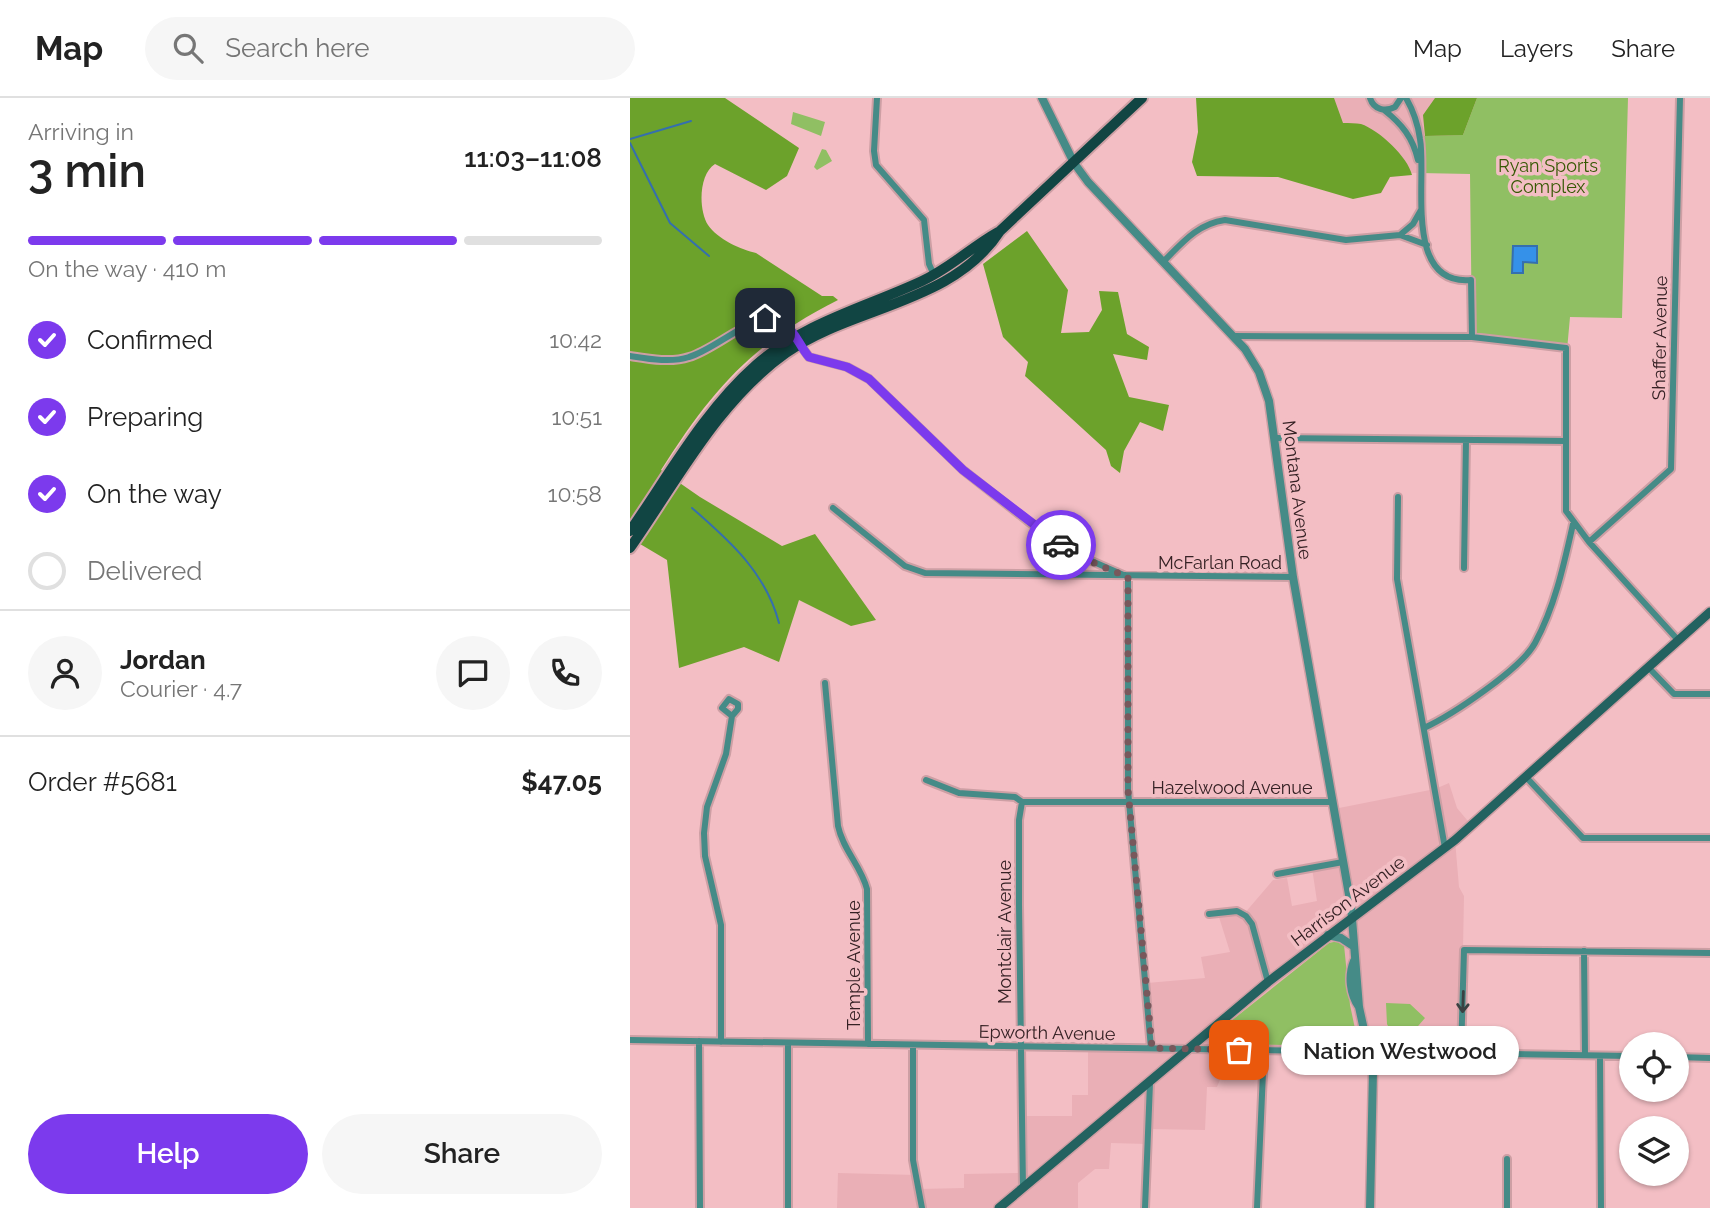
<!DOCTYPE html>
<html lang="en">
<head>
<meta charset="utf-8">
<style>
	body { margin:0; font-family:Raleway,sans-serif; background:#f6f6f6; color:#222; height:100vh; display:flex; flex-direction:column; font-size:26px; white-space:nowrap }
	* { box-sizing:border-box; margin:0 }
	p { font-size:23px; color:#767676 }
	.icon { flex:none; width:38px; height:38px; fill:none; stroke:currentColor; stroke-width:2; stroke-linecap:round; stroke-linejoin:round }
	.map { position:relative; flex:1; overflow:hidden }
	.panel { display:flex; flex-direction:column; background:#fff; width:630px }
	.panel>* { flex:none }
	.fabs { position:absolute; left:989px; top:934px; display:grid; gap:14px }
	.fabs a { display:grid; place-items:center; width:70px; height:70px; border-radius:50%; background:#fff; box-shadow:0 2px 5px #0004; font-size:35px }
	.pin { position:absolute; display:grid; place-items:center; width:60px; height:60px; color:#fff; margin:-30px; border-radius:14px; box-shadow:0 4px 10px #0006 }
	.courier { position:absolute; display:grid; place-items:center; width:70px; height:70px; margin:-35px; border:5px solid #7c3aed; border-radius:50%; background:#fff; color:#222; box-shadow:0 2px 9px #0007 }
	.bubble { position:absolute; height:49px; border-radius:24px; background:#fff; box-shadow:0 2px 5px #0004; font-size:23px; font-weight:600; line-height:49px; text-align:center }
	.headline em { font-style:normal; font-weight:600 }
	.headline div { display:flex; flex-direction:column-reverse }
	.headline { display:flex; align-items:center; justify-content:space-between; height:119px; padding:0 28px }
	h1 { font-size:46px; font-weight:600; line-height:52px }
	.bar { display:grid; grid-template-columns:repeat(4,1fr); gap:10px 7px; align-content:center; height:84px; padding:0 28px }
	.bar i { height:9px; border-radius:5px; background:#e0e0e0 }
	.bar .active { background:#7c3aed }
	.bar p { grid-column:span 4 }
	.line { display:flex; align-items:center; gap:18px; padding:0 28px; border-top:2px solid #e0e0e0 }
	.line div { flex:1 }
	.round { display:grid; place-items:center; flex:none; width:74px; height:74px; border-radius:37px; background:#f6f6f6 }
	ol { padding:0 28px; list-style:none }
	li { display:flex; align-items:center; gap:21px; height:77px }
	li p { margin-inline-start:auto }
	li .icon { padding:7px; border-radius:50%; background:#7c3aed; color:#fff; stroke-width:4 }
	li:last-child { color:#767676 }
	li i { width:38px; height:38px; border:4px solid #e0e0e0; border-radius:50% }
	.cta { display:flex; gap:14px; margin-top:auto; padding:14px 28px }
	.cta a { flex:1; height:80px; border-radius:42px; background:#7c3aed; color:#fff; font-size:28px; font-weight:600; line-height:80px; text-align:center }
	.cta a+a { background:#f6f6f6; color:#222 }
	header { display:flex; align-items:center; gap:42px; box-sizing:border-box; height:98px; padding:0 35px; background:#fff; border-bottom:2px solid #e0e0e0 }
	header strong { font-size:33px }
	nav { display:flex; gap:38px; margin-inline-start:auto; font-size:24px }
	.search { width:490px; height:63px; background:#f6f6f6; display:flex; align-items:center; gap:18px; box-sizing:border-box; padding:0 24px; border-radius:38px; color:#767676; font-size:26px }
	main { display:flex; flex:1; min-height:0 }
	.map>svg:first-child { display:block }
	.built { fill:#eaafb6 }
	.green { fill:#90bf63 }
	.forest { fill:#6ca22b }
	.water { fill:#3591e9; stroke:#356fae; stroke-width:2 }
	.lines { fill:none; stroke-linecap:round; stroke-linejoin:round }
	.stream { stroke:#356fae; stroke-width:2 }
	.minor-casing { stroke:#cd9fa4; stroke-width:10 }
	.tertiary-casing { stroke:#cd9fa4; stroke-width:11 }
	.secondary-casing { stroke:#cd9fa4; stroke-width:12 }
	.primary-casing { stroke:#cd9fa4; stroke-width:14 }
	.minor { stroke:#458b87; stroke-width:6 }
	.tertiary { stroke:#458b87; stroke-width:8 }
	.secondary { stroke:#236260; stroke-width:9 }
	.primary { stroke:#114543; stroke-width:10 }
	.oneway { stroke:#3a4142 }
	.done { stroke:#78585c; stroke-width:7; stroke-dasharray:0 12.6 }
	.route { stroke:#7c3aed; stroke-width:9 }
	.labels { text-anchor:middle; stroke-width:7; stroke-linejoin:round; paint-order:stroke }
	.park-label { font-size:18px; fill:#365904; stroke:#f3bec4 }
	.street-label { font-size:18px; fill:#352124; stroke:#f3bec4 }
</style>
</head>
<body>
<header>
<strong>Map</strong>
<div class="search"><svg class="icon" aria-label="search" viewBox="0 0 24 24"><circle cx="10" cy="10" r="6"/><path d="M15 15l6 6"/></svg>Search here</div>
<nav><a>Map</a><a>Layers</a><a>Share</a></nav>
</header>
<main>
<section class="panel">
<div class="headline"><div><h1>3 min</h1><p>Arriving in</p></div><em>11:03–11:08</em></div>
<div class="bar"><i class="active"></i><i class="active"></i><i class="active"></i><i></i><p>On the way · 410 m</p></div>
<ol>
<li><svg class="icon" aria-label="check" viewBox="0 0 24 24"><path d="M5 12l5 5 9-10"/></svg>Confirmed<p>10:42</p></li>
<li><svg class="icon" aria-label="check" viewBox="0 0 24 24"><path d="M5 12l5 5 9-10"/></svg>Preparing<p>10:51</p></li>
<li><svg class="icon" aria-label="check" viewBox="0 0 24 24"><path d="M5 12l5 5 9-10"/></svg>On the way<p>10:58</p></li>
<li><i></i>Delivered</li>
</ol>
<div class="line" style="height:126px"><a class="round"><svg class="icon" aria-label="person" viewBox="0 0 24 24"><circle cx="12" cy="8" r="4"/><path d="M4 21q1-7 8-7t8 7"/></svg></a><div><b>Jordan</b><p>Courier · 4.7</p></div><a class="round"><svg class="icon" aria-label="chat" viewBox="0 0 24 24"><path d="M4 5h16v11H9l-5 4z"/></svg></a><a class="round"><svg class="icon" aria-label="phone" viewBox="0 0 24 24"><path d="M5 4h4l2 5-3 2q2 4 5 5l2-3 5 2v4C11 20 4 13 5 4z"/></svg></a></div>
<div class="line" style="height:91px"><div>Order #5681</div><b>$47.05</b></div>
<div class="cta"><a>Help</a><a>Share</a></div>
</section>
<div class="map">
<svg width="1080" height="1110" viewBox="0 0 1080 1110">
	<rect width="100%" height="100%" fill="#f3bec4"/>
	<path class="built" d="M 659,0 L 847,0 L 833,37 L 790,75 L 691,74 Z
		M 819,685 L 827,710 L 842,728 L 825,742 L 829,789 L 834,798 L 831,956 L 634,952 L 633,975 L 593,974 L 587,989 L 577,989 L 575,1032 L 518,1031 L 517,1046 L 481,1045 L 479,1071 L 465,1071 L 448,1085 L 448,1110 L 207,1110 L 208,1075 L 286,1077 L 289,1091 L 334,1090 L 334,1076 L 392,1075 L 391,1018 L 442,1018 L 442,997 L 458,997 L 458,950 L 521,950 L 517,885 L 575,880 L 571,859 L 600,854 L 589,819 L 614,816 L 643,782 L 657,780 L 662,808 L 687,803 L 682,770 L 713,764 L 704,711 L 805,691 Z"/>
	<path class="green" d="M 847,0 L 998,0 L 992,220 L 940,219 L 937,252 L 842,239 L 840,76 L 790,75 L 789,38 L 833,37 Z
		M 163,14 L 195,24 L 191,38 L 161,26 Z
		M 192,51 L 196,52 L 202,63 L 187,72 L 184,69 Z
		M 708,843 L 714,847 L 720,907 L 728,945 L 722,948 L 580,946 L 581,939 L 699,845 Z
		M 756,905 L 780,906 L 795,920 L 776,942 L 765,942 L 757,926 Z"/>
	<path class="forest" d="M 0,0 L 95,0 L 169,50 L 157,78 L 136,92 L 85,66 C 69,76 68,111 78,127 C 87,141 112,152 126,155 L 192,198 L 203,198 L 208,202 C 122,245 82,292 31,372 L 70,399 L 152,448 L 185,436 L 246,522 L 221,528 L 169,502 L 149,564 L 114,549 L 49,570 L 37,462 L 0,440 Z
		M 566,0 L 704,0 L 713,25 C 719,25 726,25 731,26 C 749,32 778,59 782,77 L 760,79 L 751,95 L 723,101 L 648,79 L 567,78 L 562,64 L 568,34 Z
		M 805,0 L 847,0 L 833,37 L 795,38 L 793,17 Z
		M 397,133 L 438,192 L 431,235 L 459,234 L 472,212 L 469,193 L 488,194 L 497,236 L 519,249 L 517,262 L 483,256 L 499,299 L 539,307 L 533,333 L 510,324 L 494,353 L 490,375 L 481,368 L 476,352 L 395,278 L 398,264 L 373,239 L 353,166 Z"/>
	<path class="water" d="M 883,148 L 907,148 L 907,165 L 893,164 L 893,175 L 882,175 Z"/>
	<g class="lines">
		<path class="stream" d="M 0,41 L 61,23
			M 0,45 L 40,125 L 79,158
			M 62,410 C 100,443 136,475 149,525"/>
		<defs>
			<path id="minor" d="M 247,0 L 244,53 L 246,67 L 294,122 L 299,166 L 304,177
				M 740,0 C 744,12 755,14 765,9 L 771,0
				M 776,0 C 783,12 788,27 790,41 C 797,81 773,188 841,182 L 842,239
				M 754,12 C 772,26 783,40 788,62
				M 770,137 L 783,126 L 791,112
				M 533,164 C 552,145 567,126 595,122 L 716,142 L 770,137 L 797,147
				M 603,238 L 842,239 L 936,250 L 936,413 L 959,444 L 1048,542
				M 0,258 C 19,261 41,265 59,259 C 87,251 125,212 152,222 L 179,259 L 217,269 L 239,281 L 333,372 L 399,424 L 448,457 L 498,479 L 498,692 L 521,950
				M 645,340 L 936,343
				M 768,399 L 767,481 L 815,750
				M 203,410 L 275,468 L 295,475 L 663,479
				M 959,444 L 1041,371 L 1050,0
				M 834,470 L 836,342
				M 1018,569 L 1044,596 L 1080,596
				M 195,585 L 208,728 C 213,752 231,768 237,791 L 238,946
				M 794,630 C 822,617 891,571 905,545 C 925,508 934,466 943,426
				M 896,679 L 953,740 L 1080,740
				M 296,682 L 329,695 L 385,699 L 392,704 L 703,704
				M 392,704 L 389,722 L 389,807 L 393,1090
				M 647,776 L 713,764
				M 579,816 L 607,813 L 616,818 L 622,826 L 638,884
				M 954,853 L 955,957
				M 0,942 L 1001,958
				M 69,943 L 70,1110
				M 91,944 L 91,827 L 75,758 L 74,735 L 77,709 L 96,656 L 102,618 L 108,611 L 108,606 L 99,601 L 92,610 L 102,618
				M 158,945 L 158,1110
				M 283,947 L 283,1062 L 292,1110
				M 831,956 L 834,852 L 1080,855
				M 970,958 L 971,1110
				M 1046,959 L 1080,960
				M 877,1061 L 877,1110
				M 515,1110 L 520,985
				M 627,1110 L 634,952"/>
			<path id="tertiary" d="M 412,0 L 444,65 L 458,84 L 615,251 L 629,274 L 639,303 L 663,479 L 721,808 L 729,909 L 743,973 L 740,1110
				M 698,837 L 711,840 L 723,848
				M 724,863 C 718,878 720,896 729,909"/>
			<path id="secondary" d="M 369,1110 L 638,884 L 825,742 L 1080,514"/>
			<path id="primary" d="M 0,433 C 39,377 74,313 126,267 C 175,224 234,210 292,183 C 322,169 341,149 368,134
				M 0,450 C 47,383 88,303 156,255 C 222,208 323,206 370,133 L 512,0"/>
		</defs>
		<use href="#minor" class="minor-casing"/>
		<use href="#tertiary" class="tertiary-casing"/>
		<use href="#secondary" class="secondary-casing"/>
		<use href="#primary" class="primary-casing"/>
		<use href="#minor" class="minor"/>
		<use href="#tertiary" class="tertiary"/>
		<use href="#secondary" class="secondary"/>
		<use href="#primary" class="primary"/>
	</g>
	<defs><path id="oneway-shaft" d="M-6 0H5M1.5-3L5.5 0L1.5 3" fill="none" stroke-width="1.6" stroke-linecap="round" stroke-linejoin="round" transform="scale(1.75)"/></defs>
	<use class="oneway" href="#oneway-shaft" transform="translate(833 904) rotate(92)"/>
	<g class="lines">
		<path class="done" d="M 431,447 L 466,466 L 498,479 L 498,692 L 522,950 L 609,952"/>
		<path class="route" d="M 135,220 C 160,218 165,242 179,259 L 217,269 L 239,281 L 333,372 L 431,447"/>
	</g>
	<g class="labels">
		<g class="park-label">
			<text x="918" y="74">Ryan Sports<tspan x="918" dy="21">Complex</tspan></text>
		</g>
		<g class="street-label">
			<text transform="translate(1030 240) rotate(-89)" y="6">Shaffer Avenue</text>
			<text transform="translate(667 392) rotate(83)" y="6">Montana Avenue</text>
			<text x="590" y="471">McFarlan Road</text>
			<text x="602" y="696">Hazelwood Avenue</text>
			<text transform="translate(718 803) rotate(-37)" y="6">Harrison Avenue</text>
			<text transform="translate(375 834) rotate(-90)" y="6">Montclair Avenue</text>
			<text transform="translate(224 867) rotate(-90)" y="6">Temple Avenue</text>
			<text transform="translate(417 935) rotate(1)" y="6">Epworth Avenue</text>
		</g>
	</g>
</svg>
<div class="fabs">
<a><svg class="icon" aria-label="locate" viewBox="0 0 24 24"><circle cx="12" cy="12" r="6"/><path d="M12 2v4M12 18v4M2 12h4M18 12h4"/></svg></a>
<a><svg class="icon" aria-label="layers" viewBox="0 0 24 24"><path d="M12 4l9 5-9 5-9-5zM3 14l9 5 9-5"/></svg></a>
</div>
<div class="pin" style="left:609px;top:952px;background:#ea580c"><svg class="icon" aria-label="bag" viewBox="0 0 24 24"><path d="M5 8h14l-1 12H6zM9 8a3 3 0 0 1 6 0"/></svg></div>
<div class="pin" style="left:135px;top:220px;background:#1f2937"><svg class="icon" aria-label="home" viewBox="0 0 24 24"><path d="M3 11l9-7 9 7M6 9v11h12V9"/></svg></div>
<div class="courier" style="left:431px;top:447px"><svg class="icon" aria-label="car" viewBox="0 0 24 24"><path d="M5 17H2v-5l4-1 3-4h7l3 4 3 1v5h-3M9 17h6M6 11h13"/><circle cx="7" cy="17" r="2"/><circle cx="17" cy="17" r="2"/></svg></div>
<div class="bubble" style="left:651px;top:928px;width:238px">Nation Westwood</div>
</div>
</main>
</body>
</html>
